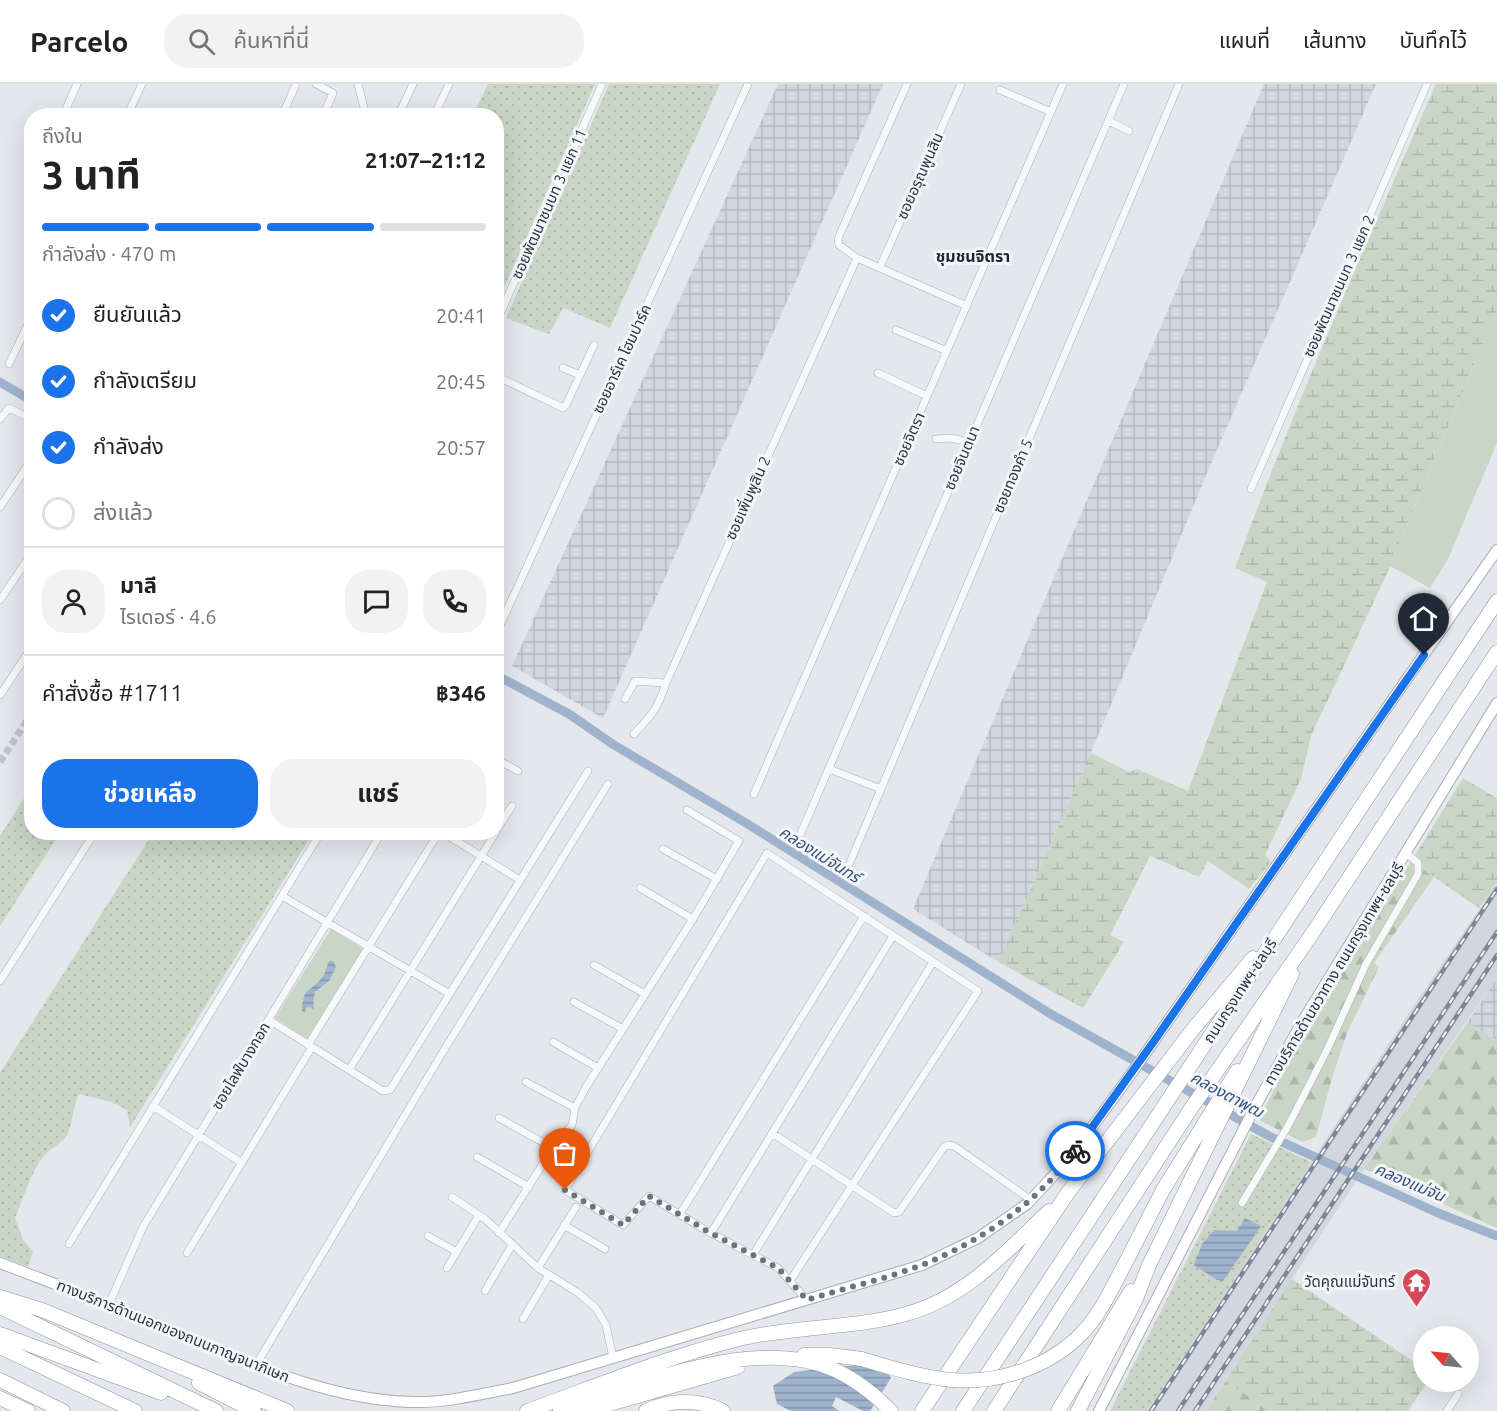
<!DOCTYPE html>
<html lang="th">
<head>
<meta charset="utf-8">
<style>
	body { margin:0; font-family:Ubuntu,"Noto Sans Thai",sans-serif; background:#f2f2f2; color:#222; height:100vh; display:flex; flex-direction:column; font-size:22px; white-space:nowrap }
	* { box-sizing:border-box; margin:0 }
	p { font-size:20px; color:#767676 }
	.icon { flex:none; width:33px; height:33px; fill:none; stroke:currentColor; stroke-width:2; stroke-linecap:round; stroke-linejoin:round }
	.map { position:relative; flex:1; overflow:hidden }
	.sheet { position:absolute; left:24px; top:24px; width:480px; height:732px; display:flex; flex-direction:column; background:#fff; border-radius:24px; box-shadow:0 6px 24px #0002 }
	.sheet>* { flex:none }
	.needle { width:39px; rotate:297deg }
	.fabs { position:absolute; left:1413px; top:1242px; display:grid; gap:12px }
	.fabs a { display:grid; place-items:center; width:66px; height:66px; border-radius:50%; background:#fff; box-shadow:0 6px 24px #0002; font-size:30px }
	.pin { position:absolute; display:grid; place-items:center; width:51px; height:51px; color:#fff; margin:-62px -26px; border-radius:50% 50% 50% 0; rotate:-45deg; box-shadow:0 0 6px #0007 }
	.pin .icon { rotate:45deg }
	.courier { position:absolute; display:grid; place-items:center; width:60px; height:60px; margin:-30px; border:4px solid #1a73e8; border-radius:50%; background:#fff; color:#222; box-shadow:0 2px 8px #0007 }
	.overview em { font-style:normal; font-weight:700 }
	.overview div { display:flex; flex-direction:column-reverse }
	.overview { display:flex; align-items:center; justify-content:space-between; height:102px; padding:0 18px }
	h1 { font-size:39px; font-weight:700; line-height:45px }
	.bar { display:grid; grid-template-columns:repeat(4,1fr); gap:9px 6px; align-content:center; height:72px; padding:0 18px }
	.bar i { height:8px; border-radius:4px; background:#e0e0e0 }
	.bar .on { background:#1a73e8 }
	.bar p { grid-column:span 4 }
	.line { display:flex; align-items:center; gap:15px; padding:0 18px; border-top:2px solid #e0e0e0 }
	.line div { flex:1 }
	.round { display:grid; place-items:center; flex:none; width:63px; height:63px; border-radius:24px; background:#f2f2f2 }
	ol { padding:0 18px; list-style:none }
	li { display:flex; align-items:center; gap:18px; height:66px }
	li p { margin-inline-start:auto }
	li .icon { padding:6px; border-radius:50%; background:#1a73e8; color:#fff; stroke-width:4 }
	li:last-child { color:#767676 }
	li i { width:33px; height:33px; border:3px solid #e0e0e0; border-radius:50% }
	.primary-button { display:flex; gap:12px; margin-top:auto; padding:12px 18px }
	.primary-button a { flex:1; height:69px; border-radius:24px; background:#1a73e8; color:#fff; font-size:24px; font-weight:700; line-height:69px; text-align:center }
	.primary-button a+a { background:#f2f2f2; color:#222 }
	header { display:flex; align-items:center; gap:36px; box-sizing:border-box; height:84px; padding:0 30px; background:#fff; border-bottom:2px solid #e0e0e0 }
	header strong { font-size:28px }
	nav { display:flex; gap:33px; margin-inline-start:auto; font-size:21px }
	.search { width:420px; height:54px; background:#f2f2f2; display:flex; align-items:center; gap:15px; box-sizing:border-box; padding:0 21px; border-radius:24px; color:#767676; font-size:22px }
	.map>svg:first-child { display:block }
	.built { fill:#d2d6de }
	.industrial { fill:url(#industrial-grid) }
	.grass { fill:url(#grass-dots) }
	.forest { fill:url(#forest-firs) }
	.wetland { fill:url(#wetland-marsh) }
	.garden { fill:#c9d6c5 }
	.water { fill:url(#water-rules) }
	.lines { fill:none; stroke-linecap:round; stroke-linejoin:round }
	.canal { stroke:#9fb4cc; stroke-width:9 }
	.minor-tunnel { stroke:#bfc3cb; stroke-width:7; stroke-dasharray:7 3.5; stroke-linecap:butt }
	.minor-casing { stroke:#a9aeb7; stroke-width:8 }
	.secondary-casing { stroke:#a9aeb7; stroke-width:12 }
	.motorway-casing { stroke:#8b94a3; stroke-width:15 }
	.minor { stroke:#f7f8fa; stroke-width:7 }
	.secondary { stroke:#fff; stroke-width:10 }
	.motorway { stroke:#fff; stroke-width:14 }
	.rail-casing { stroke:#7d8696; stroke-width:4.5 }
	.rail { stroke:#f4f6f9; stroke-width:2; stroke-dasharray:7; stroke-linecap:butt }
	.motorway-bridge-casing { stroke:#8b94a3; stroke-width:15; stroke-linecap:butt }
	.motorway-bridge { stroke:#fff; stroke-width:14 }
	.done { stroke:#6c737f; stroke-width:6; stroke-dasharray:0 10.8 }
	.route { stroke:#1a73e8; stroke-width:8 }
	.labels { text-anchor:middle; stroke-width:6; stroke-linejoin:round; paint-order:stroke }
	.street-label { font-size:15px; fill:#2b3445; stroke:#f4f6f9 }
	.poi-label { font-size:15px; fill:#2b3445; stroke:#f4f6f9; text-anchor:end }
	.neighbourhood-label { font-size:16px; font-weight:bold; fill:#1d2536; stroke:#f4f6f9 }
	.water-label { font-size:16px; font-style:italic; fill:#34527a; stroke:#f4f6f9 }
</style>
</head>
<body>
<header>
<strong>Parcelo</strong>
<div class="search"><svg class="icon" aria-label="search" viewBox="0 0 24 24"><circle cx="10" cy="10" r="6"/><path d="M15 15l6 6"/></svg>ค้นหาที่นี่</div>
<nav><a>แผนที่</a><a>เส้นทาง</a><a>บันทึกไว้</a></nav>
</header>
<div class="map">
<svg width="1497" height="1327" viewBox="0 0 1497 1327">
	<defs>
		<pattern id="industrial-grid" width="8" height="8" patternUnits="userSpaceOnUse" patternTransform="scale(1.5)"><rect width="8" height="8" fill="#d2d6de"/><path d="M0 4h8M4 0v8" fill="none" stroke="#b4b8c0"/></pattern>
		<pattern id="grass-dots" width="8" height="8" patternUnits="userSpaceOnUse" patternTransform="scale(1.5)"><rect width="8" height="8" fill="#c9d6c5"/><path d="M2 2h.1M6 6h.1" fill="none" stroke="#adb8ab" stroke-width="1.8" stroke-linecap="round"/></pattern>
		<pattern id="forest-firs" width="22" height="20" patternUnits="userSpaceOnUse" patternTransform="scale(1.5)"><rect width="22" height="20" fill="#c9d6c5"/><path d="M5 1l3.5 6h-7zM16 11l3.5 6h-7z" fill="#adb8ab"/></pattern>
		<pattern id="wetland-marsh" width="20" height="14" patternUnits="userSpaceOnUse" patternTransform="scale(1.5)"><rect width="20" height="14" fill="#c9d6c5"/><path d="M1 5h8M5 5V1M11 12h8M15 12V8" fill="none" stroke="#adb8ab"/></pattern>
		<pattern id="water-rules" width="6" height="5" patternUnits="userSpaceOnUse" patternTransform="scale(1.5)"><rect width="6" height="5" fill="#9fb4cc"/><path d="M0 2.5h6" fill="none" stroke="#8293a7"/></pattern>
	</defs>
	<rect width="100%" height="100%" fill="#e4e7ec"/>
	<path class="built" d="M 1497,799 L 1497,894 L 1364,1085 L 1206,1327 L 1148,1327 L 1420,912 Z"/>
	<path class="industrial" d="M 778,0 L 883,0 L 603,634 L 512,582 Z
		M 1264,0 L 1376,0 L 1210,382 L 1091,669 L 998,878 L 913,825 Z
		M 1497,894 L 1497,956 L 1467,939 Z"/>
	<path class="grass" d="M 488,0 L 595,0 L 497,219 L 496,32 L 473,31 Z
		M 609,0 L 720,0 L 610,244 L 563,224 L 549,250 L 506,234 Z
		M 31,703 L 32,748 L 60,749 L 0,842 L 0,752 Z
		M 153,749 L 313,749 L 130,1043 L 127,1026 L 112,1018 L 79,1010 C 72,1023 73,1041 67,1051 C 61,1061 49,1064 43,1073 C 29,1091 24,1114 15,1134 L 23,1156 L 33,1168 L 28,1183 L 0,1172 L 0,989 Z
		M 1251,1050 L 1311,1078 L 1148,1327 L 1110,1327 Z"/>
	<path class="forest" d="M 1417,768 L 1424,786 L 1434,793 L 1374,879 L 1379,883 L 1347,949 L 1332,994 L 1316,1053 L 1303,1058 L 1259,1036 L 1297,960 Z
		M 1467,939 L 1497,956 L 1497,1144 L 1364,1085 Z
		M 1225,1298 L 1274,1327 L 1206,1327 Z"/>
	<path class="wetland" d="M 1436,0 L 1497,0 L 1497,226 L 1384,496 L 1311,652 L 1301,695 L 1265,771 L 1271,778 L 1249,805 L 1208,777 L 1199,793 L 1150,772 L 1110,851 L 1124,858 L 1083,924 L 998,878 L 1091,669 L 1129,688 L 1137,685 L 1188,707 L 1267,498 L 1235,484 C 1295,320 1366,160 1436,0 Z
		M 1463,694 L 1497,714 L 1497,799 L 1479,824 L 1424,786 L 1417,768 Z
		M 1292,1195 L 1423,1284 L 1424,1298 L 1427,1298 L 1408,1327 L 1274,1327 L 1225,1298 Z"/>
	<path class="garden" d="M 1497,226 L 1497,359 L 1448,475 L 1430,504 L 1390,482 Z
		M 331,845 L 363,865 L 308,955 L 275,934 Z"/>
	<path class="water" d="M 329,877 L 333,877 L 336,883 L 329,897 L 315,908 L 313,916 L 314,926 L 310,923 L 306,924 L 304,930 L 302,926 C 304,902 308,910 321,895 C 326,890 326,883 329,877 Z
		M 1245,1134 L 1261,1142 L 1223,1197 L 1217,1196 L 1194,1181 L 1202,1160 L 1214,1146 L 1237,1147 Z
		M 881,1278 L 891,1294 L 870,1327 L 863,1327 L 836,1313 L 832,1322 L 839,1327 L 791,1327 L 777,1320 L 773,1302 L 794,1288 Z"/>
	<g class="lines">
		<path class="canal" d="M 0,298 L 32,317
			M 496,591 L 569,630 L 614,661 L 746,739 L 1049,929 L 1269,1052 L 1438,1129 L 1497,1152"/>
		<path class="minor-tunnel" d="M 0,678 L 32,629"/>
		<defs>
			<path id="minor" d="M 316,0 L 333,9 L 323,32
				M 358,0 L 366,32
				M 907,0 L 840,150 L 838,155 L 839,161 L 857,174 L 967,222
				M 1000,6 L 1051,28
				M 63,32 L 77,0
				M 127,32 L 142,0
				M 282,32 L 296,0
				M 398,32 L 413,0
				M 434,32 L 449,0
				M 1109,37 L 1129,47
				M 880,183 L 961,0
				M 496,239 L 602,0
				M 896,246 L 947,267
				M 9,280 L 32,232
				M 563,284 L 580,291
				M 878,289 L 927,312
				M 496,292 L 563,324 L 566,321 L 594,261
				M 0,335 L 9,324 L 32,335
				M 936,355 L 951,354 L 969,358
				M 1251,405 L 1427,0
				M 0,423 L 32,375
				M 0,516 L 32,469
				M 496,550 L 748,0
				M 0,611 L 32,563
				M 625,615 L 635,597 L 666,599
				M 634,650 C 652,631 658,624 666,599 L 857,174
				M 496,675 L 518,687
				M 829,685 L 881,705
				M 754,710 L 1063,0
				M 496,747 L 512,722
				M 442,748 L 520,796
				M 801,749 L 1124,0
				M 663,765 L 717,795
				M 848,783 L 1179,0
				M 640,804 L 693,835
				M 282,812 L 450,910
				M 594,881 L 645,910
				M 0,897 L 95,748
				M 574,918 L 623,945
				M 269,936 L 383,1007 L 390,1006 L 588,687
				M 553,958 L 598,984
				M 308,961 L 439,748
				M 349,986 L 496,748
				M 526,998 L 575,1024
				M 153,1022 L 242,1079
				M 499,1034 L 553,1064
				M 772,1049 L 894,1129 L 899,1128 L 944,1063 L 948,1061 L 954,1062 L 1031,1116
				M 477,1073 L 529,1103
				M 452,1113 L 485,1135 L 538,1184 L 577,1208 L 596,1224 L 606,1241 L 613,1274
				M 1242,1119 L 1288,1042 L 1327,966 L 1366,880 L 1418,790 L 1418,779 L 1406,769
				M 680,1130 L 864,832
				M 564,1141 L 605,1165
				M 499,1149 L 553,1064 L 572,1041 L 575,1024 L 586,1003 L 693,835 L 739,757 L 687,726
				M 711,1149 L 893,852
				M 428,1152 L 457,1168
				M 69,1160 L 321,748
				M 187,1169 L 312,963
				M 753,1171 L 933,878
				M 447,1184 L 479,1131
				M 538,1184 L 576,1123
				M 790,1197 L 978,907 L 767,769 L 565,1106 L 623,1141 L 649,1112 L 707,1147 L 778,1184 L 807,1216
				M 485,1207 L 512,1161
				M 109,1220 L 143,1143 L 382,748
				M 523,1235 L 549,1191
				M 256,1281 L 441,971 L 608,700
				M 1447,1327 L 1458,1310"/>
			<path id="secondary" d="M 0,1179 C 57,1201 114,1222 170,1246 C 248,1278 327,1316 413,1318 C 447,1319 480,1310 513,1304 L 922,1181 L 978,1154 L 1027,1120 L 1068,1076 L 1131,990 L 1497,466
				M 1099,1327 L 1254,1025 L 1301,940 L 1497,619"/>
			<path id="motorway" d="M 1117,1195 L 1163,1106 L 1237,987
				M 0,1213 L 42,1226 L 287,1327
				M 0,1223 L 216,1327
				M 0,1250 L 161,1309
				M 0,1263 L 135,1327
				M 804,1271 L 830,1271 L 862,1275
				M 0,1296 L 63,1327
				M 199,1299 L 254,1327
				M 0,1314 L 28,1327
				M 589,1326 L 738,1283
				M 527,1327 C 597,1302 667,1273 739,1255 C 794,1242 852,1245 906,1230 C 965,1214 1006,1168 1049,1127
				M 560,1327 C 634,1302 741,1257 819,1280 C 846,1288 871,1307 891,1327
				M 646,1327 C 669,1315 700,1315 723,1327
				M 922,1327 L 1067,1110 L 1194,944 L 1253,874
				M 963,1327 L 1497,517
				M 994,1327 L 1190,1026 L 1312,850 L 1497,568
				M 1058,1327 L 1131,1207
				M 1078,1327 L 1136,1215 L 1149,1181 L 1292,890"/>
		</defs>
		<use href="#minor" class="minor-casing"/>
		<use href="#secondary" class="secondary-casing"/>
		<use href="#motorway" class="motorway-casing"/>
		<use href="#minor" class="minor"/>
		<use href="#secondary" class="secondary"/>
		<use href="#motorway" class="motorway"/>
		<defs>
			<path id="rail" d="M 1151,1327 L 1497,805
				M 1178,1327 L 1497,848
				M 1195,1327 L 1497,871"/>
		</defs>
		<use href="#rail" class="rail-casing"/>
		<use href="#rail" class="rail"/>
		<defs>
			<path id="motorway-bridge" d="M 862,1275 C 892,1284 921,1293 952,1296 C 998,1300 1050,1283 1082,1249 C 1097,1234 1107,1214 1117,1195"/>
		</defs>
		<use href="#motorway-bridge" class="motorway-bridge-casing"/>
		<use href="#motorway-bridge" class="motorway-bridge"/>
	</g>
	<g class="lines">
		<path class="done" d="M 565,1106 L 623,1141 L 649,1112 L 707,1147 L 778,1184 L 807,1216 C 845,1204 885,1195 922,1181 C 982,1157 1037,1119 1075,1067"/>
		<path class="route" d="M 1075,1067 L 1152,960 L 1424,571"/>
	</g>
	<defs>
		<symbol id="temple-pin" viewBox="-11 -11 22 30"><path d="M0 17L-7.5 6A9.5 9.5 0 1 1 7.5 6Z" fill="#d1495b" stroke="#f4f6f9"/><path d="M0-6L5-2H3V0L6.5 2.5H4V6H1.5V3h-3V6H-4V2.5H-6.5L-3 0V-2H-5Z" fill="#fff"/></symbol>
	</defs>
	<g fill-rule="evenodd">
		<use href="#temple-pin" x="1400" y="1182" width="33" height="45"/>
	</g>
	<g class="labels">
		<g class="street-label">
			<text transform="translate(920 92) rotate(-66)" y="5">ซอยอรุณพูนสิน</text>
			<text transform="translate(549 120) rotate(-66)" y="5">ซอยพัฒนาชนบท 3 แยก 11</text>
			<text transform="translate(1339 202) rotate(-66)" y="5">ซอยพัฒนาชนบท 3 แยก 2</text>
			<text transform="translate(622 275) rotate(-65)" y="5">ซอยอาร์เค โฮมปาร์ค</text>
			<text transform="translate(909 355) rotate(-66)" y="5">ซอยจิตรา</text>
			<text transform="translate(962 374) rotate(-67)" y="5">ซอยจินตนา</text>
			<text transform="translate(1013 392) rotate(-67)" y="5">ซอยทองคำ 5</text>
			<text transform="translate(748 414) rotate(-66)" y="5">ซอยเพิ่มพูสิน 2</text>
			<text transform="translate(1334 890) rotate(-59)" y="5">ทางบริการด้านขวาทาง ถนนกรุงเทพฯ-ชลบุรี</text>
			<text transform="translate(1240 907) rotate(-57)" y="5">ถนนกรุงเทพฯ-ชลบุรี</text>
			<text transform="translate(241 982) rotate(-59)" y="5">ซอยไลฟ์บางกอก</text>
			<text transform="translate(173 1247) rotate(22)" y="5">ทางบริการด้านนอกของถนนกาญจนาภิเษก</text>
		</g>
		<g class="poi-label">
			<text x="1395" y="1203">วัดคุณแม่จันทร์</text>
		</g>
		<g class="neighbourhood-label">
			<text x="973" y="178">ชุมชนจิตรา</text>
		</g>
		<g class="water-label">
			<text transform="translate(820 770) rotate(32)" y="6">คลองแม่จันทร์</text>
			<text transform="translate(1227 1010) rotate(28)" y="6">คลองตาพุฒ</text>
			<text transform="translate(1410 1098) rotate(23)" y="6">คลองแม่จัน</text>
		</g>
	</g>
</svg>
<div class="fabs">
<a><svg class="needle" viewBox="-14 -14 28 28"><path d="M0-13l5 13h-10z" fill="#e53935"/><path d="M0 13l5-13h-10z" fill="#767676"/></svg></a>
</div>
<div class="pin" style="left:565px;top:1106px;background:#ea580c"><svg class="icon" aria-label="bag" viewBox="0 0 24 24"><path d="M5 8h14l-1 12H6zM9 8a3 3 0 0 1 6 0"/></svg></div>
<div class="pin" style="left:1424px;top:571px;background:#1f2937"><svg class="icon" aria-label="home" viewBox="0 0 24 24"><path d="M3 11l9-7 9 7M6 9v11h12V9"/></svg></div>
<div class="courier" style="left:1075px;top:1067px"><svg class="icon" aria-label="bike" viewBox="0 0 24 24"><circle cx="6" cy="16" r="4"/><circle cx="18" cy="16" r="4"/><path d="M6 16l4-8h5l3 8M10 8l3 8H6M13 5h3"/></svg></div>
<section class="sheet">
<div class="overview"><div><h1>3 นาที</h1><p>ถึงใน</p></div><em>21:07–21:12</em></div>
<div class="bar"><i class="on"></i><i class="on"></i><i class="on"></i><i></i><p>กำลังส่ง · 470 m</p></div>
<ol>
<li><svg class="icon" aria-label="check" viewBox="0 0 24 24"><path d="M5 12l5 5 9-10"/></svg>ยืนยันแล้ว<p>20:41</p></li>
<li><svg class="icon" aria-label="check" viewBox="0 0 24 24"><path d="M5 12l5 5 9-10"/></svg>กำลังเตรียม<p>20:45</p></li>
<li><svg class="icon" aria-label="check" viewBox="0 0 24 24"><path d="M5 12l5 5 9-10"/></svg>กำลังส่ง<p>20:57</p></li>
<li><i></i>ส่งแล้ว</li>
</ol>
<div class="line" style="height:108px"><a class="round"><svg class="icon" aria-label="person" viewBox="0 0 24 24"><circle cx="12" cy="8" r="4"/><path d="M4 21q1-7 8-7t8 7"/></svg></a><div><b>มาลี</b><p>ไรเดอร์ · 4.6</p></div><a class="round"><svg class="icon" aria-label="chat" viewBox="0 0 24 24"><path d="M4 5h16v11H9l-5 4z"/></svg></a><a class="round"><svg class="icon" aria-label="phone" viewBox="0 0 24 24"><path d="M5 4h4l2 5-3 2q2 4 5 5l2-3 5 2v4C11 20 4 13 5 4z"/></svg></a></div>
<div class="line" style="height:78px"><div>คำสั่งซื้อ #1711</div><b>฿346</b></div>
<div class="primary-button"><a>ช่วยเหลือ</a><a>แชร์</a></div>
</section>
</div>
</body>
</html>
